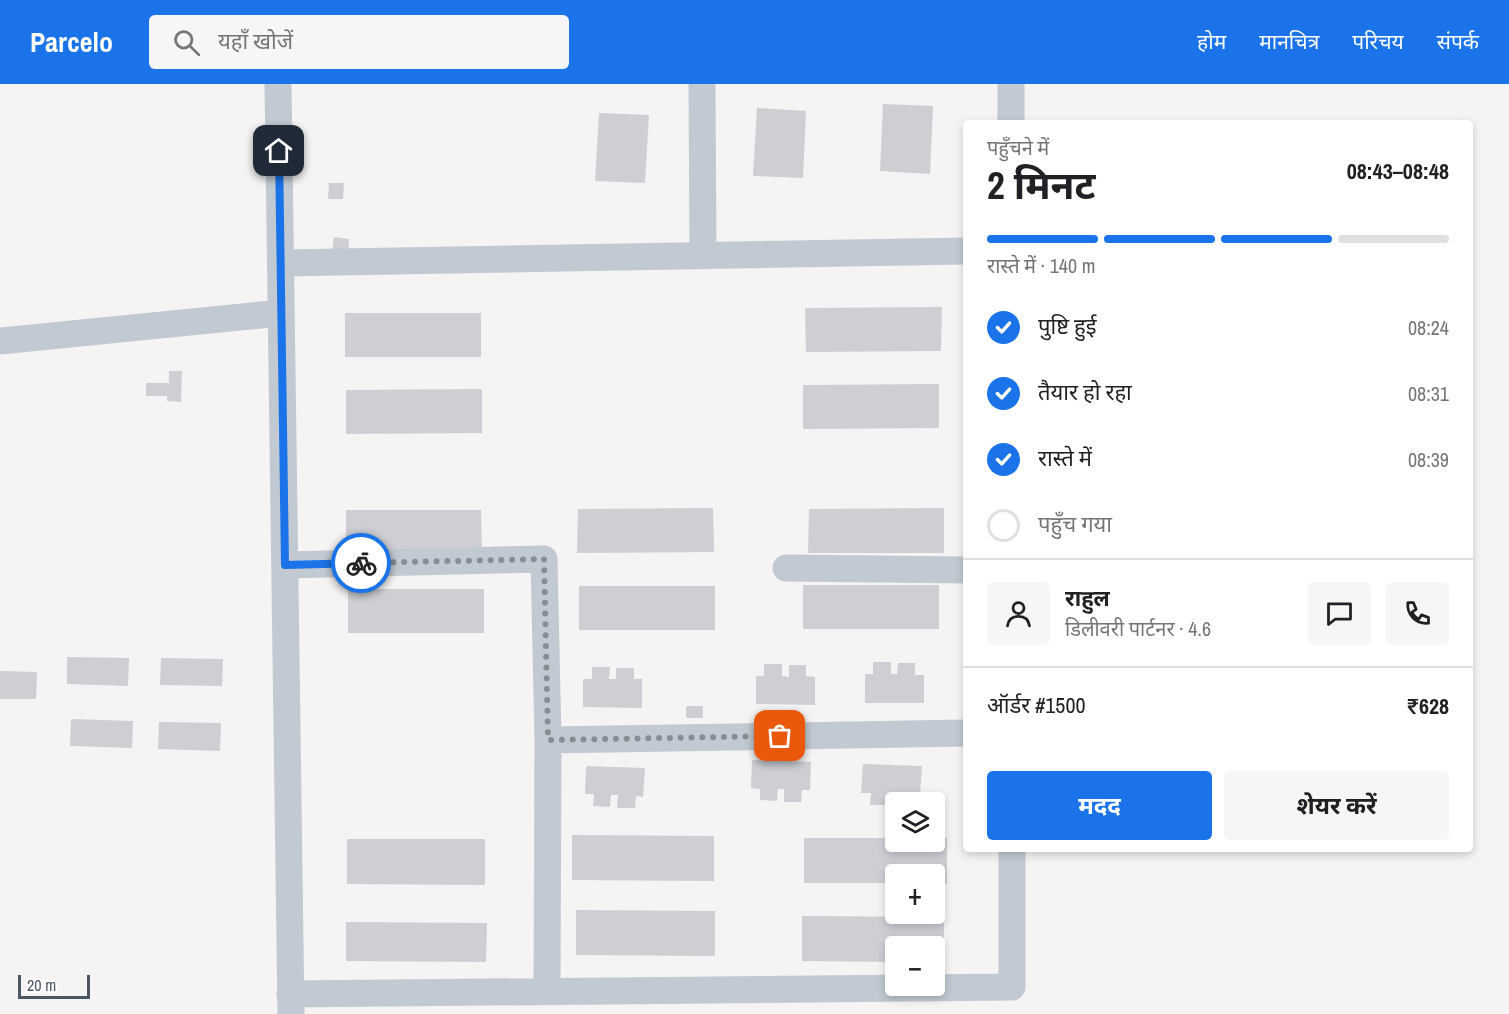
<!DOCTYPE html>
<html lang="hi">
<head>
<meta charset="utf-8">
<style>
	body { margin:0; font-family:"Archivo Narrow","Noto Sans Devanagari",sans-serif; background:#f6f6f6; color:#202124; height:100vh; display:flex; flex-direction:column; font-size:22px; white-space:nowrap }
	* { box-sizing:border-box; margin:0 }
	p { font-size:20px; color:#757577 }
	.icon { flex:none; width:33px; height:33px; fill:none; stroke:currentColor; stroke-width:2; stroke-linecap:round; stroke-linejoin:round }
	.map { position:relative; flex:1; overflow:hidden }
	.sheet { position:absolute; left:963px; top:36px; width:510px; height:732px; display:flex; flex-direction:column; background:#fff; border-radius:6px; box-shadow:0 3px 9px #0003 }
	.sheet>* { flex:none }
	.tools { position:absolute; left:885px; top:708px; display:grid; gap:12px }
	.tools a { display:grid; place-items:center; width:60px; height:60px; border-radius:6px; background:#fff; box-shadow:0 3px 9px #0003; font-size:30px }
	.scale { position:absolute; left:18px; bottom:15px; width:72px; box-sizing:border-box; padding-left:6px; border:3px solid #4a5661; border-top:0; font-size:16px; line-height:21px; white-space:nowrap; color:#4a5661; -webkit-text-stroke:4px #fff; paint-order:stroke }
	.pin { position:absolute; display:grid; place-items:center; width:51px; height:51px; color:#fff; margin:-26px; border-radius:12px; box-shadow:0 3px 9px #0006 }
	.courier { position:absolute; display:grid; place-items:center; width:60px; height:60px; margin:-30px; border:4px solid #1a73e8; border-radius:50%; background:#fff; color:#222; box-shadow:0 2px 8px #0007 }
	.headline em { font-style:normal; font-weight:700 }
	.headline div { display:flex; flex-direction:column-reverse }
	.headline { display:flex; align-items:center; justify-content:space-between; height:102px; padding:0 24px }
	h1 { font-size:39px; font-weight:700; line-height:45px }
	.bar { display:grid; grid-template-columns:repeat(4,1fr); gap:9px 6px; align-content:center; height:72px; padding:0 24px }
	.bar i { height:8px; border-radius:4px; background:#e0e0e0 }
	.bar .on { background:#1a73e8 }
	.bar p { grid-column:span 4 }
	.line { display:flex; align-items:center; gap:15px; padding:0 24px; border-top:2px solid #e0e0e0 }
	.line div { flex:1 }
	.round { display:grid; place-items:center; flex:none; width:63px; height:63px; border-radius:6px; background:#f6f6f6 }
	ol { padding:0 24px; list-style:none }
	li { display:flex; align-items:center; gap:18px; height:66px }
	li p { margin-inline-start:auto }
	li .icon { padding:6px; border-radius:50%; background:#1a73e8; color:#fff; stroke-width:4 }
	li:last-child { color:#757577 }
	li i { width:33px; height:33px; border:3px solid #e0e0e0; border-radius:50% }
	.cta { display:flex; gap:12px; margin-top:auto; padding:12px 24px }
	.cta a { flex:1; height:69px; border-radius:6px; background:#1a73e8; color:#fff; font-size:24px; font-weight:700; line-height:69px; text-align:center }
	.cta a+a { background:#f6f6f6; color:#202124 }
	header { display:flex; align-items:center; gap:36px; box-sizing:border-box; height:84px; padding:0 30px; background:#1a73e8; color:#fff }
	header strong { font-size:28px }
	nav { display:flex; gap:33px; margin-inline-start:auto; font-size:21px }
	.search { width:420px; height:54px; background:#f6f6f6; display:flex; align-items:center; gap:15px; box-sizing:border-box; padding:0 21px; border-radius:6px; color:#757577; font-size:22px }
	.map>svg:first-child { display:block }
	.building { fill:#cdcfd5 }
	.lines { fill:none; stroke-linecap:round; stroke-linejoin:round }
	.minor { stroke:#c1cad2; stroke-width:27 }
	.done { stroke:#868d94; stroke-width:6; stroke-dasharray:0 10.8 }
	.route { stroke:#1a73e8; stroke-width:8 }
</style>
</head>
<body>
<header>
<strong>Parcelo</strong>
<div class="search"><svg class="icon" aria-label="search" viewBox="0 0 24 24"><circle cx="10" cy="10" r="6"/><path d="M15 15l6 6"/></svg>यहाँ खोजें</div>
<nav><a>होम</a><a>मानचित्र</a><a>परिचय</a><a>संपर्क</a></nav>
</header>
<div class="map">
<svg width="1509" height="930" viewBox="0 0 1509 930">
	<rect width="100%" height="100%" fill="#f5f3f3"/>
	<path class="building" d="M 883,20 L 933,22 L 930,90 L 880,87 Z
		M 757,24 L 806,27 L 803,94 L 753,92 Z
		M 599,29 L 649,31 L 645,99 L 595,97 Z
		M 329,99 L 344,99 L 343,115 L 328,115 Z
		M 334,153 L 349,155 L 348,170 L 332,169 Z
		M 942,223 L 941,267 L 806,268 L 805,224 Z
		M 345,229 L 481,229 L 481,273 L 345,273 Z
		M 169,287 L 182,287 L 181,318 L 167,317 L 167,312 L 146,312 L 146,299 L 169,299 Z
		M 939,300 L 939,344 L 803,345 L 803,301 Z
		M 482,305 L 482,349 L 346,350 L 346,306 Z
		M 713,424 L 714,468 L 577,469 L 578,425 Z
		M 944,424 L 944,469 L 808,469 L 809,425 Z
		M 346,426 L 481,426 L 482,470 L 346,470 Z
		M 803,501 L 939,501 L 939,545 L 803,545 Z
		M 579,502 L 715,502 L 715,546 L 579,546 Z
		M 348,505 L 484,505 L 484,549 L 348,549 Z
		M 67,573 L 129,574 L 128,602 L 67,600 Z
		M 161,574 L 223,575 L 222,602 L 160,601 Z
		M 873,578 L 891,578 L 891,590 L 897,590 L 898,579 L 915,579 L 915,591 L 924,591 L 924,619 L 865,619 L 865,590 L 873,590 Z
		M 764,580 L 782,580 L 782,592 L 789,593 L 789,581 L 806,581 L 806,592 L 815,593 L 815,621 L 756,620 L 756,592 L 764,592 Z
		M 592,583 L 610,583 L 609,595 L 616,595 L 616,584 L 634,584 L 634,595 L 642,595 L 642,624 L 583,623 L 583,595 L 592,595 Z
		M 0,587 L 37,588 L 36,615 L 0,615 Z
		M 686,622 L 703,622 L 703,634 L 686,634 Z
		M 71,635 L 133,637 L 132,664 L 70,662 Z
		M 159,638 L 221,639 L 220,667 L 158,665 Z
		M 752,676 L 811,678 L 810,706 L 802,706 L 801,718 L 784,718 L 784,705 L 778,705 L 777,717 L 760,716 L 760,705 L 751,704 Z
		M 863,680 L 922,682 L 920,711 L 912,711 L 912,718 L 894,718 L 895,710 L 888,710 L 887,721 L 870,721 L 871,709 L 861,709 Z
		M 586,682 L 645,684 L 643,713 L 636,712 L 635,724 L 617,724 L 618,711 L 611,711 L 610,723 L 593,722 L 594,710 L 585,710 Z
		M 572,751 L 714,752 L 714,797 L 572,796 Z
		M 804,754 L 896,754 L 896,758 L 934,758 L 934,754 L 947,754 L 947,800 L 934,800 L 934,790 L 896,790 L 896,799 L 804,799 Z
		M 347,755 L 485,755 L 485,801 L 347,800 Z
		M 576,826 L 715,827 L 715,872 L 576,871 Z
		M 802,832 L 944,833 L 944,878 L 934,878 L 934,862 L 896,862 L 896,878 L 802,877 Z
		M 346,838 L 487,839 L 486,878 L 346,877 Z"/>
	<g class="lines">
		<path class="minor" d="M 278,0 L 291,930
			M 702,0 L 703,172
			M 1011,0 L 1011,39
			M 281,179 L 966,167
			M 0,257 L 281,229
			M 285,481 L 544,475 L 548,656
			M 786,484 L 966,486
			M 547,907 L 548,656 L 966,649
			M 290,910 L 1012,903 L 1012,765"/>
	</g>
	<g class="lines">
		<path class="done" d="M 361,479 L 544,475 L 548,656 L 780,652"/>
		<path class="route" d="M 279,67 L 285,481 L 361,479"/>
	</g>
</svg>
<div class="tools">
<a><svg class="icon" aria-label="layers" viewBox="0 0 24 24"><path d="M12 4l9 5-9 5-9-5zM3 14l9 5 9-5"/></svg></a>
<a>+</a>
<a>−</a>
</div>
<div class="scale">20 m</div>
<div class="pin" style="left:780px;top:652px;background:#ea580c"><svg class="icon" aria-label="bag" viewBox="0 0 24 24"><path d="M5 8h14l-1 12H6zM9 8a3 3 0 0 1 6 0"/></svg></div>
<div class="pin" style="left:279px;top:67px;background:#1f2937"><svg class="icon" aria-label="home" viewBox="0 0 24 24"><path d="M3 11l9-7 9 7M6 9v11h12V9"/></svg></div>
<div class="courier" style="left:361px;top:479px"><svg class="icon" aria-label="bike" viewBox="0 0 24 24"><circle cx="6" cy="16" r="4"/><circle cx="18" cy="16" r="4"/><path d="M6 16l4-8h5l3 8M10 8l3 8H6M13 5h3"/></svg></div>
<section class="sheet">
<div class="headline"><div><h1>2 मिनट</h1><p>पहुँचने में</p></div><em>08:43–08:48</em></div>
<div class="bar"><i class="on"></i><i class="on"></i><i class="on"></i><i></i><p>रास्ते में · 140 m</p></div>
<ol>
<li><svg class="icon" aria-label="check" viewBox="0 0 24 24"><path d="M5 12l5 5 9-10"/></svg>पुष्टि हुई<p>08:24</p></li>
<li><svg class="icon" aria-label="check" viewBox="0 0 24 24"><path d="M5 12l5 5 9-10"/></svg>तैयार हो रहा<p>08:31</p></li>
<li><svg class="icon" aria-label="check" viewBox="0 0 24 24"><path d="M5 12l5 5 9-10"/></svg>रास्ते में<p>08:39</p></li>
<li><i></i>पहुँच गया</li>
</ol>
<div class="line" style="height:108px"><a class="round"><svg class="icon" aria-label="person" viewBox="0 0 24 24"><circle cx="12" cy="8" r="4"/><path d="M4 21q1-7 8-7t8 7"/></svg></a><div><b>राहुल</b><p>डिलीवरी पार्टनर · 4.6</p></div><a class="round"><svg class="icon" aria-label="chat" viewBox="0 0 24 24"><path d="M4 5h16v11H9l-5 4z"/></svg></a><a class="round"><svg class="icon" aria-label="phone" viewBox="0 0 24 24"><path d="M5 4h4l2 5-3 2q2 4 5 5l2-3 5 2v4C11 20 4 13 5 4z"/></svg></a></div>
<div class="line" style="height:78px"><div>ऑर्डर #1500</div><b>₹628</b></div>
<div class="cta"><a>मदद</a><a>शेयर करें</a></div>
</section>
</div>
</body>
</html>
